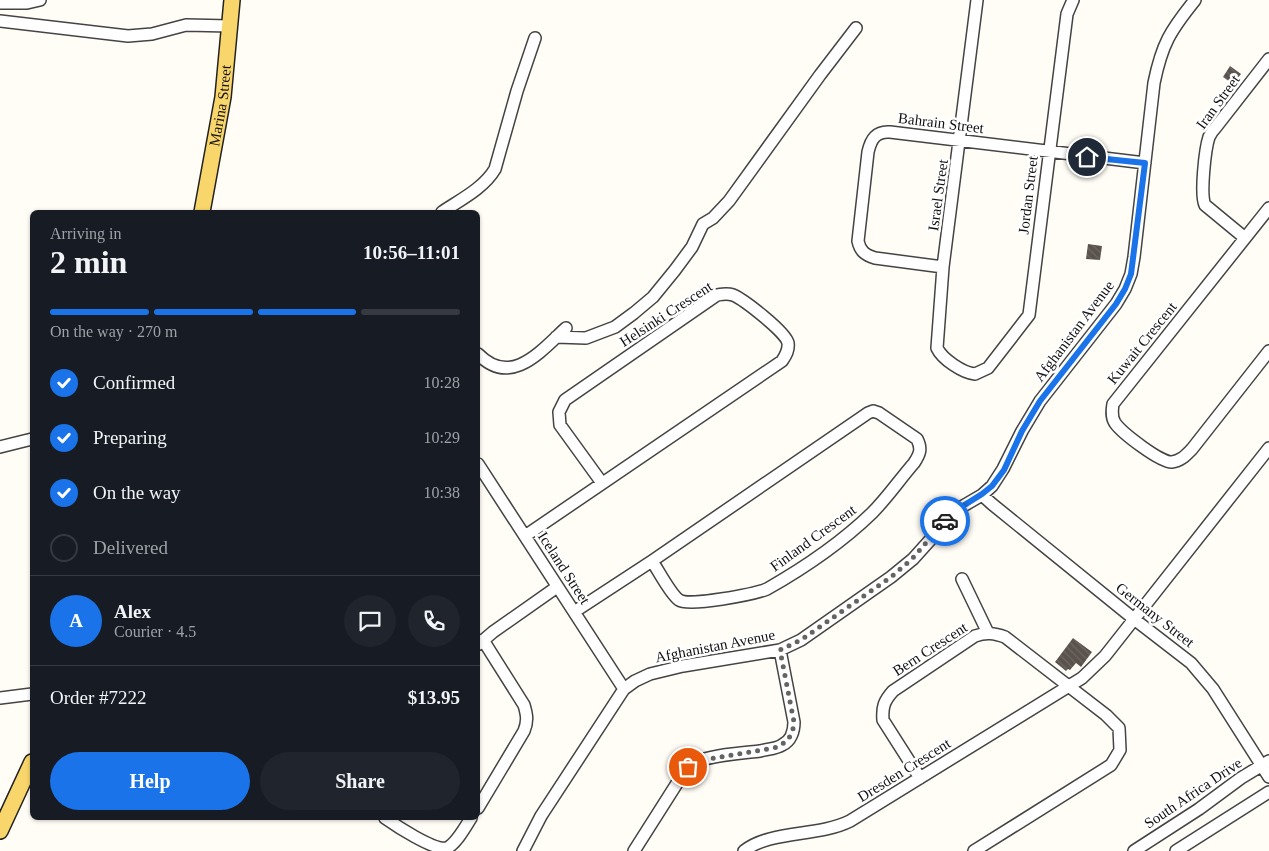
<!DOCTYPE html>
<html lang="en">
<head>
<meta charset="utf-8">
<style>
	body { margin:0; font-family:"Times New Roman",serif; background:#20242c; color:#f1f3f6; height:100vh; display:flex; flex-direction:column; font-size:19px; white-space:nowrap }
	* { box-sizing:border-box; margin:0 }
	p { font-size:16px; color:#9ea1a6 }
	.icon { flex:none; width:28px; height:28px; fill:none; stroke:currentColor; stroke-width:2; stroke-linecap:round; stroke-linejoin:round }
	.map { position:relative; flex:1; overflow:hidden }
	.details { position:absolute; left:30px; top:210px; width:450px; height:610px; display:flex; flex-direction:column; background:#171b24; border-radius:8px; box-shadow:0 1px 4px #0004 }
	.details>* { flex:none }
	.pin { position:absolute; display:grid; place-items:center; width:42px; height:42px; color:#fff; margin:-21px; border:2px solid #fff; border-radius:50%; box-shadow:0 1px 5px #0007 }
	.courier { position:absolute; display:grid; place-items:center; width:50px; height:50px; margin:-25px; border:4px solid #1a73e8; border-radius:50%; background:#fff; color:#222; box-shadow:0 1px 6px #0007 }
	.head em { font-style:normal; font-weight:800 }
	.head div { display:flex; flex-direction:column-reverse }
	.head { display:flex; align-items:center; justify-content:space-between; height:85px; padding:0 20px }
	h1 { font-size:32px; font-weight:800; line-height:38px }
	.bar { display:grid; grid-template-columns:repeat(4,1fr); gap:8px 5px; align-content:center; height:60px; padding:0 20px }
	.bar i { height:6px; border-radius:4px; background:#363941 }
	.bar .active { background:#1a73e8 }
	.bar p { grid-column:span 4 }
	.line { display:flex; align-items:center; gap:12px; padding:0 20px; border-top:1px solid #363941 }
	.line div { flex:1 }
	.round { display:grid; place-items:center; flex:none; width:52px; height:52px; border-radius:26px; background:#20242c }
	ol { padding:0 20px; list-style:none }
	li { display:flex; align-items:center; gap:15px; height:55px }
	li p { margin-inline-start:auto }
	li .icon { padding:5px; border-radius:50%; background:#1a73e8; color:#fff; stroke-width:4 }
	li:last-child { color:#9ea1a6 }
	li i { width:28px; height:28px; border:2px solid #363941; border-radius:50% }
	.cta { display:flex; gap:10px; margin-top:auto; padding:10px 20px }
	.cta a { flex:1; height:58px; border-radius:30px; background:#1a73e8; color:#fff; font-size:20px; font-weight:800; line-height:58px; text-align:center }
	.cta a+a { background:#20242c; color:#f1f3f6 }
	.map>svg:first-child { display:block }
	.building { fill:url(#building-back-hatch) }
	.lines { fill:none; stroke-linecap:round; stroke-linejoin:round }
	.minor-casing { stroke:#444; stroke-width:14 }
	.major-casing { stroke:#222; stroke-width:18 }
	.minor { stroke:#fff; stroke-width:11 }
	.major { stroke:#f9d66b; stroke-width:15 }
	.done { stroke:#646461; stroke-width:5; stroke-dasharray:0 9 }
	.route { stroke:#1a73e8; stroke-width:6 }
	.labels { text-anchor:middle; stroke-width:5; stroke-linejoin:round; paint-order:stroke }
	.street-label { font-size:15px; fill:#111; stroke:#fff }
</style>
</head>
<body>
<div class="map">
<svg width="1269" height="851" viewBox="0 0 1269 851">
	<defs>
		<pattern id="building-back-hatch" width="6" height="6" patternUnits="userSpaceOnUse" patternTransform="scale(1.25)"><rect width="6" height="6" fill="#5a524d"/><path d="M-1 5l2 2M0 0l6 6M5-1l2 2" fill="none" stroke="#6d6662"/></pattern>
	</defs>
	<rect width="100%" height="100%" fill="#fffdf5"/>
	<path class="building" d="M 1230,66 L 1241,74 L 1233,84 L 1223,77 Z
		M 1088,244 L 1102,246 L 1100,260 L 1086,259 Z
		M 1073,638 L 1092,652 L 1081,667 L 1076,663 L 1070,670 L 1068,669 L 1066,671 L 1055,662 Z"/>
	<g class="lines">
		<defs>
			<path id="minor" d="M 977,0 L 943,267 L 937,348 C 942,359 963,373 975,374 L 988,368 L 1029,315 L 1067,14 L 1073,0
				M 0,3 L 27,3 L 40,0
				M 0,21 L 128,36 L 152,34 L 186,25 L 230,26
				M 1269,208 L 1113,404 C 1112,410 1111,417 1115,423 C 1122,433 1161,463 1172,462 C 1181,461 1186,455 1192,449 L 1269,351
				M 442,212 C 460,200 484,188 495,169 L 517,91 L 535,38
				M 1245,238 L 1205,205 C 1200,195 1205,149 1209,137 C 1211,133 1213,130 1216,127 L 1269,59
				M 943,267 L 875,258 C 865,255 860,251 858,241 L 868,152 C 871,139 876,131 890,132 L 1145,163
				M 556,337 L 586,338 L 615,327 L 634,313 L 653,297 L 675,270 L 692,247 L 703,224 L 713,218 L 729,201 L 820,75 L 856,28
				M 478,354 C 511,388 541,351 566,328
				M 0,447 L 32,439
				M 478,464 L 624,689
				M 982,495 L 992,486 L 1003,469 L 1022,431 L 1040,401 L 1116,304 L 1125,289 L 1131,274 L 1134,257 L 1154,83 C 1162,44 1170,31 1195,0
				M 525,536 L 782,361 C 786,355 789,350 788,343 C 786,332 743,299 733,295 C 727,293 723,294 717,295 L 565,400 L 559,412 L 560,425 L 602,483
				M 962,579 L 988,633
				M 574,612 L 652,561 L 868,413 L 873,411 L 879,413 L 917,439 C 922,449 920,454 914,463 C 900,479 888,497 872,513 C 842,542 804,568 767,589 C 754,594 689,607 679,600 C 671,595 658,570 652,561
				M 479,644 L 493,632 L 557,587
				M 0,698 L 32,694
				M 920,778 L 883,720 C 882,707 884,701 893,691 L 975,636 C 986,632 994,633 1005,637 L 1106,715 L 1119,728 L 1120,750 L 1111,765 L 974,851
				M 478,808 L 524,731 C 528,721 527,715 524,705 L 483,640
				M 385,818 C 395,825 434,851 447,848 C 456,844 466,826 471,818
				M 523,851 L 541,816 L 624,689 L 635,681 L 650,674 L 683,666 L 780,650 L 801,640 L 891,577 L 913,559 L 958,509 L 982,495 L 992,504 L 1134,619 L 1191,663 L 1213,689 L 1269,777
				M 634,851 L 681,777 C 685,771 688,766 694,763 C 709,755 742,753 760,751 C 767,749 776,749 782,745 C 791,741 794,731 794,722 L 780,650
				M 744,851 C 770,830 818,837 850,821 L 1082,678 L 1105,656 L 1269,448
				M 1134,851 L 1199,809 L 1241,778 L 1269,761
				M 1176,851 L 1269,792"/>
			<g id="major">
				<path id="s1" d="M 202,212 L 223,97 L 232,0"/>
				<path d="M 0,831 L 32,762"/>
			</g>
		</defs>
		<use href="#minor" class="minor-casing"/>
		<use href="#major" class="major-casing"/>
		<use href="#minor" class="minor"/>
		<use href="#major" class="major"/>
	</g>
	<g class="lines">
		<path class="done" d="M 688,767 L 702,760 L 774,748 C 787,743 793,736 794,722 L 780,650 L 801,640 L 891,577 L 912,559 L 945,521"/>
		<path class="route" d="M 945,521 L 958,509 L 982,494 L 992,486 L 1004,470 L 1022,431 L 1040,401 L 1116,304 L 1125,289 L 1131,274 L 1145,163 L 1087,157"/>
	</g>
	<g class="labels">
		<g class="street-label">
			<text transform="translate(1218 102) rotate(-54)" y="5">Iran Street</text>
			<text dy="5" stroke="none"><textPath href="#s1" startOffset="108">Marina Street</textPath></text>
			<text transform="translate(941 123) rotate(7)" y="5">Bahrain Street</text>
			<text transform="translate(938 195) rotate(-82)" y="5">Israel Street</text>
			<text transform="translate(1028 195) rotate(-83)" y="5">Jordan Street</text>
			<text transform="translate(666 314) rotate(-33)" y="5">Helsinki Crescent</text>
			<text transform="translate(1074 331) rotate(-53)" y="5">Afghanistan Avenue</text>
			<text transform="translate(1142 343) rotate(-51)" y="5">Kuwait Crescent</text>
			<text transform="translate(813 538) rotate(-36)" y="5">Finland Crescent</text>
			<text transform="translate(564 568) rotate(57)" y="5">Iceland Street</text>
			<text transform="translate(1155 615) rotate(38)" y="5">Germany Street</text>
			<text transform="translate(715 646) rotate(-11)" y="5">Afghanistan Avenue</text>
			<text transform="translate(930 649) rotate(-33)" y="5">Bern Crescent</text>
			<text transform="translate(904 770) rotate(-32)" y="5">Dresden Crescent</text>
			<text transform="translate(1193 793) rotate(-34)" y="5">South Africa Drive</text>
		</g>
	</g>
</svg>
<div class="pin" style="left:688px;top:767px;background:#ea580c"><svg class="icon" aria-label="bag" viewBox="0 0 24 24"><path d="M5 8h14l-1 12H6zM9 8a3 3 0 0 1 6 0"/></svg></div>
<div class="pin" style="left:1087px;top:157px;background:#1f2937"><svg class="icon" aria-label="home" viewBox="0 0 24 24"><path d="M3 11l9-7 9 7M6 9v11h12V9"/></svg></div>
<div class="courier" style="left:945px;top:521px"><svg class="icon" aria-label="car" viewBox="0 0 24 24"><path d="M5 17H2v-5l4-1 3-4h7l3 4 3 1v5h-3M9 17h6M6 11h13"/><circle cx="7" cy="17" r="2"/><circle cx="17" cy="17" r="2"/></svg></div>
<section class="details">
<div class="head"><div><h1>2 min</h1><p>Arriving in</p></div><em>10:56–11:01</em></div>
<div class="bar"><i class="active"></i><i class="active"></i><i class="active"></i><i></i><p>On the way · 270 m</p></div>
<ol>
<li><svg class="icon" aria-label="check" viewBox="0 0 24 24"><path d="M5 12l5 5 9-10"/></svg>Confirmed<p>10:28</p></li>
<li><svg class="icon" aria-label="check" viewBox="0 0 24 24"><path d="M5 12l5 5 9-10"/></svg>Preparing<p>10:29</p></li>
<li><svg class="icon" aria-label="check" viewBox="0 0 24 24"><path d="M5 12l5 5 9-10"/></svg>On the way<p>10:38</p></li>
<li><i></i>Delivered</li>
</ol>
<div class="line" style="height:90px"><b class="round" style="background:#1a73e8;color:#fff">A</b><div><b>Alex</b><p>Courier · 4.5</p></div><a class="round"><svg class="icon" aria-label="chat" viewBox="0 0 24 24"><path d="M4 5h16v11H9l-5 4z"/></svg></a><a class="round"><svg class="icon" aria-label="phone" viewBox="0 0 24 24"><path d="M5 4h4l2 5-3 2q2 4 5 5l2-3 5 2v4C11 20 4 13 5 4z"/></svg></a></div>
<div class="line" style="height:65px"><div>Order #7222</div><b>$13.95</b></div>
<div class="cta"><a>Help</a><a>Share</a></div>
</section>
</div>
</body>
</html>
